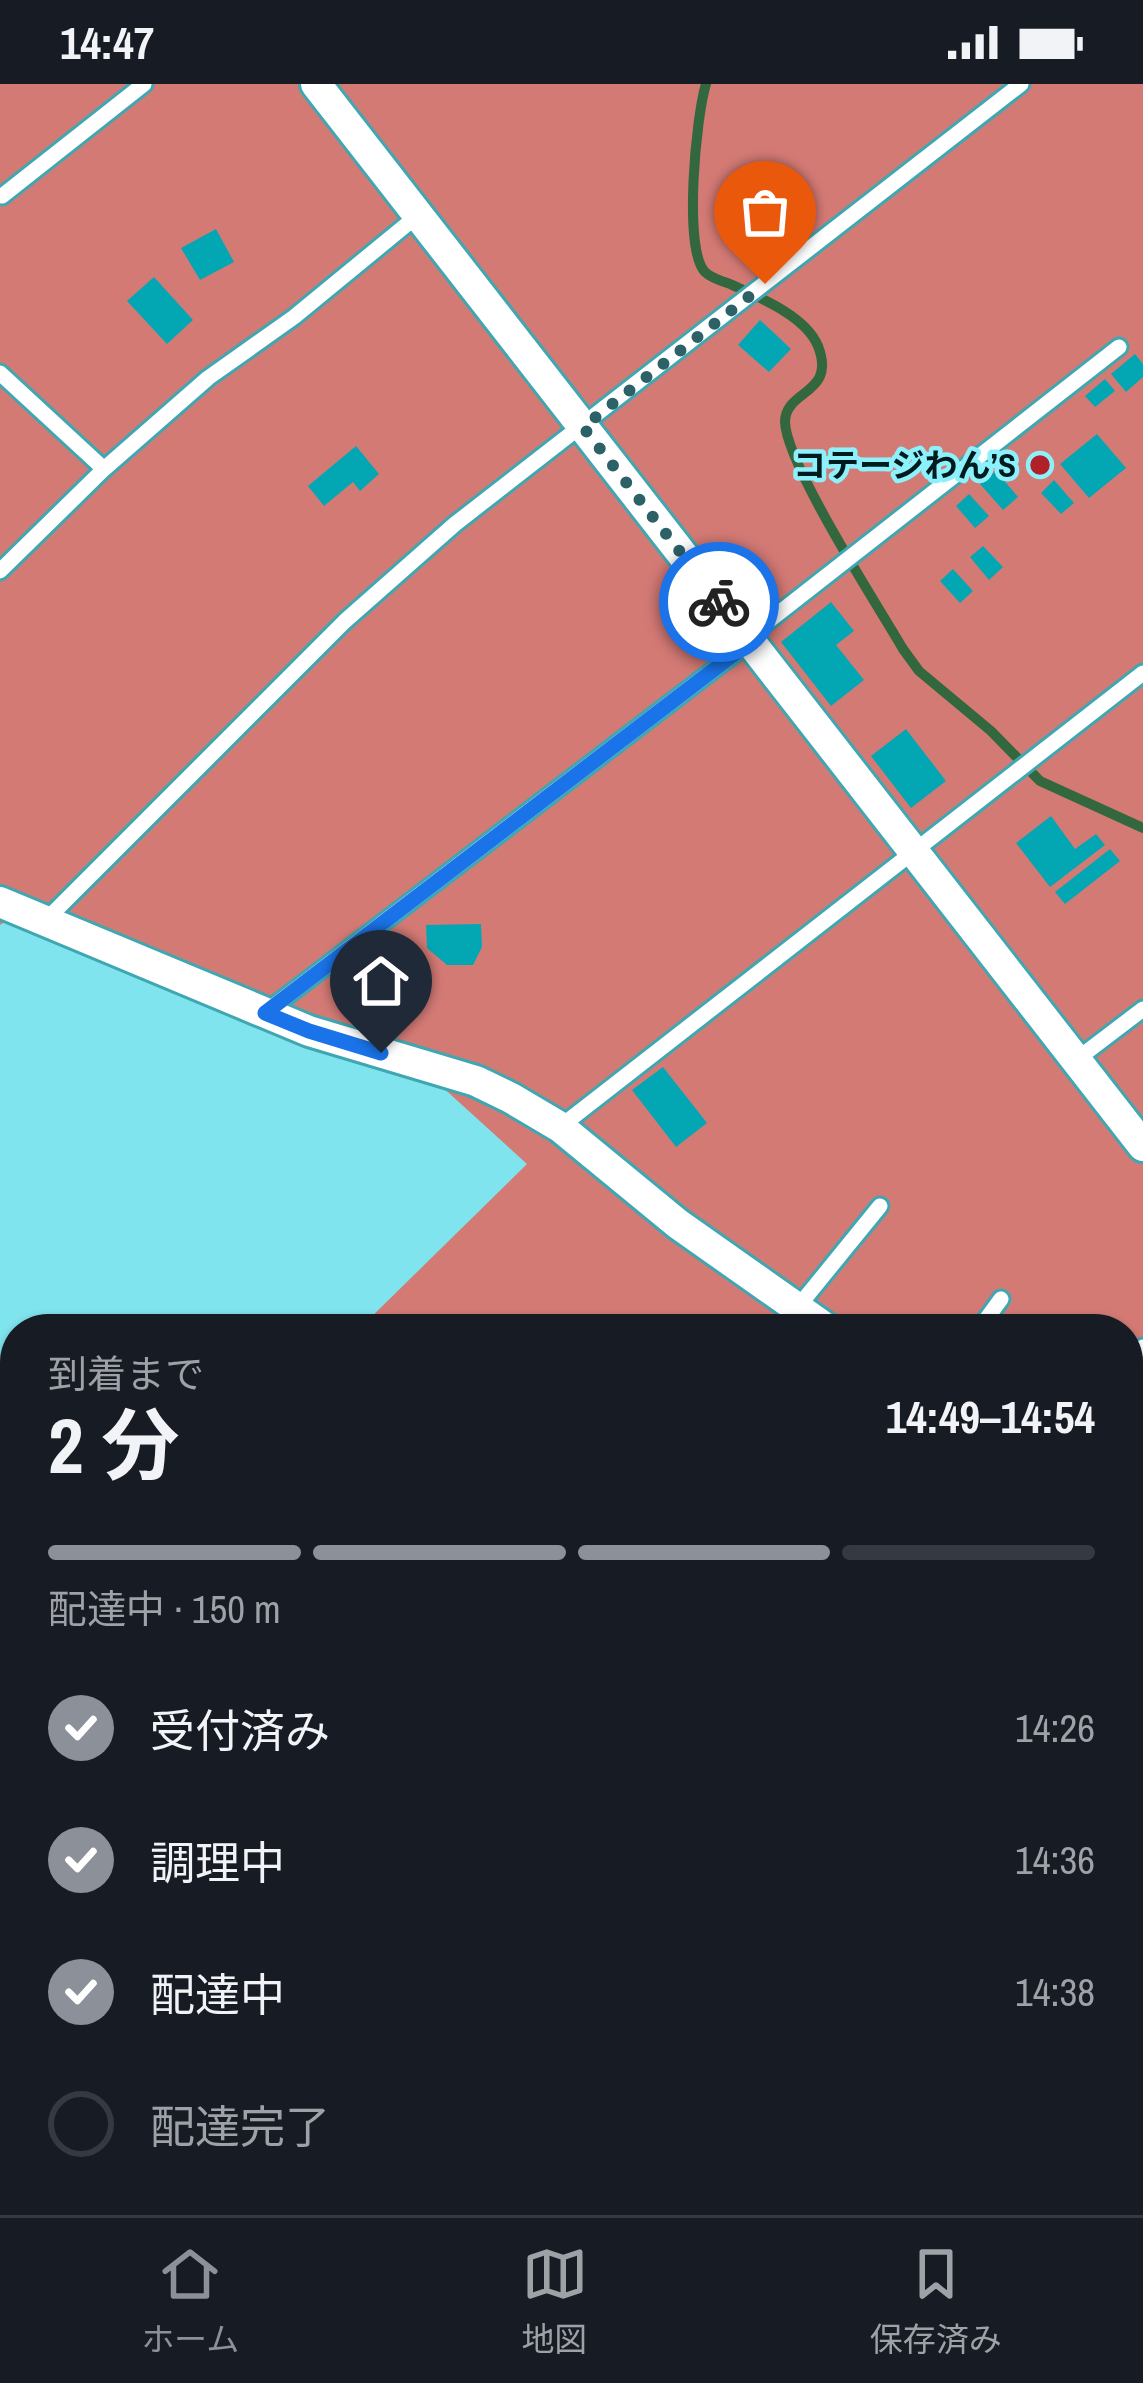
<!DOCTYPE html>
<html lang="ja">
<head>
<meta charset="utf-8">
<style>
	body { margin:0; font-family:"Archivo Narrow","Noto Sans JP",sans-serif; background:#242831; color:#f1f3f6; height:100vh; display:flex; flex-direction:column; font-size:45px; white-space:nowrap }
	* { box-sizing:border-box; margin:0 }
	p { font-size:39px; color:#9ea1a6 }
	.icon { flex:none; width:66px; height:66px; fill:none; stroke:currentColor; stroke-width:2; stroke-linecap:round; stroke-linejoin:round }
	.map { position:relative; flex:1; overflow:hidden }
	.drawer { position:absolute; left:0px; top:1230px; width:1143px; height:903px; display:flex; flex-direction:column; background:#171b24; border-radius:48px 48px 0 0; box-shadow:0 3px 9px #0004 }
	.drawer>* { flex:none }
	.pin { position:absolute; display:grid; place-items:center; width:102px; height:102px; color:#fff; margin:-123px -51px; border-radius:50% 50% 50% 0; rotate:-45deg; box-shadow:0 0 12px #0007 }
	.pin .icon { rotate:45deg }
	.courier { position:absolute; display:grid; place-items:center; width:120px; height:120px; margin:-60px; border:9px solid #1a73e8; border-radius:50%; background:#fff; color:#222; box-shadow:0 3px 15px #0007 }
	.summary em { font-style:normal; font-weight:700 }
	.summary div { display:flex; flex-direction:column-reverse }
	.summary { display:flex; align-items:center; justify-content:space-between; height:204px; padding:0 48px }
	h1 { font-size:78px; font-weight:700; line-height:90px }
	.bar { display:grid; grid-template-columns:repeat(4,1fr); gap:18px 12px; align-content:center; height:144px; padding:0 48px }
	.bar i { height:15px; border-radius:9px; background:#363941 }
	.bar .on { background:#8c9099 }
	.bar p { grid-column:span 4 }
	ol { padding:0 48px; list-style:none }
	li { display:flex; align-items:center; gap:36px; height:132px }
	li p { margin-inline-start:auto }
	li .icon { padding:12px; border-radius:50%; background:#8c9099; color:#fff; stroke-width:4 }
	li:last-child { color:#9ea1a6 }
	li i { width:66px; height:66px; border:6px solid #363941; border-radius:50% }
	.status { display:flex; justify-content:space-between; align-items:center; height:84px; padding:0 60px; background:#171b24; direction:ltr }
	.status svg { height:33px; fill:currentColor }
	.tab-bar { display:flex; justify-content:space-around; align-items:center; height:168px; border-top:3px solid #363941; background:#171b24; font-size:33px; color:#9ea1a6 }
	.tab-bar a { display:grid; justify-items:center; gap:6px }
	.tab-bar .on { color:#8c9099 }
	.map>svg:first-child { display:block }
	.forest { fill:#d47a75 }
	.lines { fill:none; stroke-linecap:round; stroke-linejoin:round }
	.stream { stroke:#33673d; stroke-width:10 }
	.building { fill:#03a7b4 }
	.service-casing { stroke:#3ea7b1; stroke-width:21 }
	.minor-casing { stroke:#3ea7b1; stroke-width:36 }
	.path { stroke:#529da4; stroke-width:6; stroke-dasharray:9 6; stroke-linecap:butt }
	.service { stroke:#fff; stroke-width:15 }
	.minor { stroke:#fff; stroke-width:30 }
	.done { stroke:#2c6167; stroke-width:12; stroke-dasharray:0 21.6 }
	.route { stroke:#1a73e8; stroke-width:15 }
	.poi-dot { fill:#b11f29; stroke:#8cf1fb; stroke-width:4.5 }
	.labels { text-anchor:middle; stroke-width:9; stroke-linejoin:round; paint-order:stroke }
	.poi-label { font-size:33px; font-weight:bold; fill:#001b1e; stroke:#8cf1fb; text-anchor:end }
</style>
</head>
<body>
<div class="status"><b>14:47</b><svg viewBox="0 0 49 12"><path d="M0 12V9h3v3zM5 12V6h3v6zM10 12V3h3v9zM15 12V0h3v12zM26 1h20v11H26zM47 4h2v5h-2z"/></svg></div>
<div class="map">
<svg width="1143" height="2131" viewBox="0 0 1143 2131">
	<rect width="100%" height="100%" fill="#7fe4ee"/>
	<path class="forest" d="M 0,0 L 1143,0 L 1143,1501 L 1128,1482 L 1128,1245 L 359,1245 L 527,1080 L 439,1000 L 6,837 L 0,841 Z
		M 15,1580 L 15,2118 L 0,2124 L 0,1595 Z
		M 71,2118 L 276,2118 L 258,2131 L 78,2131 Z"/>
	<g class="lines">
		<path class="stream" d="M 706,0 C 696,32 683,165 705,188 C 711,194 721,197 730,200 C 758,213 805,231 818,262 C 837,311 785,305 785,338 C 786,380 878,522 903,565 L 919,587 L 991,647 L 1040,697 L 1143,744"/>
	</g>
	<path class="building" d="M 216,145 L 234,178 L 200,196 L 181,164 Z
		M 154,193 L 193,236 L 167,260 L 127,217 Z
		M 760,236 L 791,265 L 769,288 L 738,261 Z
		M 1135,270 L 1143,280 L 1143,293 L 1126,308 L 1111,290 Z
		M 1105,295 L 1115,307 L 1095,323 L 1085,312 Z
		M 1097,350 L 1126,384 L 1089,414 L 1060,380 Z
		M 356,362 L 379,390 L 360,407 L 353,398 L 324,422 L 308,402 Z
		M 996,387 L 1018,413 L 1003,426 L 980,400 Z
		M 1054,396 L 1074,419 L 1061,430 L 1041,409 Z
		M 969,410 L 989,432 L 975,444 L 956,422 Z
		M 983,462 L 1003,483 L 989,496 L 970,473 Z
		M 953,485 L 973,507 L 960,519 L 940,497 Z
		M 831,518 L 854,547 L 836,561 L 864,596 L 831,622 L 781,558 Z
		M 906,645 L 946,697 L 911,724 L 871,672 Z
		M 1051,732 L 1075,765 L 1096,750 L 1105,761 L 1050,803 L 1016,759 Z
		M 1110,765 L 1120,777 L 1065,820 L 1055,808 Z
		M 481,840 L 482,863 L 473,881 L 447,881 L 427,864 L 426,841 Z
		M 663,983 L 707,1039 L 676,1063 L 632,1006 Z
		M 1143,1817 L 1143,1869 L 1128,1875 L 1128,1824 Z
		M 15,2114 L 15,2118 L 47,2118 L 49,2131 L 0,2131 L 0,2116 Z
		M 464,2118 L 521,2118 L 531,2131 L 474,2131 Z"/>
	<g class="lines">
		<defs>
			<path id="service" d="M 2,112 L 144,0
				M 0,289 L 104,385
				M 0,487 L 104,385 L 208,294 L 294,233 L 417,132
				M 747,554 L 1119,263
				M 45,837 L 345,537 L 455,440 L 1021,0
				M 266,928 L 750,558
				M 1076,976 L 1143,925
				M 560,1043 L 1143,589
				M 797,1224 L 880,1122
				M 979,1245 L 1001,1215
				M 1128,1273 L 1143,1263"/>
			<path id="minor" d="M 316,0 L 1143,1062
				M 0,818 L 309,947 L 476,997 L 511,1014 L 560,1043 L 678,1140 L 827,1245
				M 1128,1452 L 1143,1469
				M 0,2028 L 15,2041
				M 88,2118 L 95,2131"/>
		</defs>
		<use href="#service" class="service-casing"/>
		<use href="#minor" class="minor-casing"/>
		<path class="path" d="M 1128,1970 L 1143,1965"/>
		<use href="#service" class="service"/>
		<use href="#minor" class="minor"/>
	</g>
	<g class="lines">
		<path class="done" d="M 719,518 L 583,343 L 765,200"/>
		<path class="route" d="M 381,969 L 309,947 L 265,929 L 750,558 L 719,518"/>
	</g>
	<circle class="poi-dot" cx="1040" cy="381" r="12"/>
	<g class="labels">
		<g class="poi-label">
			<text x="1016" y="393">コテージわん’S</text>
		</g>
	</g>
</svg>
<div class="pin" style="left:765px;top:200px;background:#ea580c"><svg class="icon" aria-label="bag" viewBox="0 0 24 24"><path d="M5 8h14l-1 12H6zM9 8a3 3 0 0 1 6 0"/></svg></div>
<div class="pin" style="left:381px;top:969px;background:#1f2937"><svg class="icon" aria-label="home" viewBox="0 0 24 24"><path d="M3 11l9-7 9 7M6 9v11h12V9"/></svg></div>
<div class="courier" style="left:719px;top:518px"><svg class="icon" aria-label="bike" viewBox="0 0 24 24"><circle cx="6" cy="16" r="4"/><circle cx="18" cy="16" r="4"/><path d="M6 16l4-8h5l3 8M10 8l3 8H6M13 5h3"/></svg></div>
<section class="drawer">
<div class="summary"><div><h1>2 分</h1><p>到着まで</p></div><em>14:49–14:54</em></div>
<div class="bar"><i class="on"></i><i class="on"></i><i class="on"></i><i></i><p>配達中 · 150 m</p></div>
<ol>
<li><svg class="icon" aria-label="check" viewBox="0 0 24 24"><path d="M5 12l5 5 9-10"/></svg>受付済み<p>14:26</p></li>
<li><svg class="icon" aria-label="check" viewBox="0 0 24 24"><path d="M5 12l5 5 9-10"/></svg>調理中<p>14:36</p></li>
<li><svg class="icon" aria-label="check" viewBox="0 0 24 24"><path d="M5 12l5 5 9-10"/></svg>配達中<p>14:38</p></li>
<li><i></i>配達完了</li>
</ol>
</section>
</div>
<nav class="tab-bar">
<a class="on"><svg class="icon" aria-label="home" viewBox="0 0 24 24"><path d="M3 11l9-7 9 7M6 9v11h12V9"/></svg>ホーム</a>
<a><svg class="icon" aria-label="map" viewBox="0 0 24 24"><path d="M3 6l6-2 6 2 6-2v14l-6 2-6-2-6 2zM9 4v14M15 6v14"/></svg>地図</a>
<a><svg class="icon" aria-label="saved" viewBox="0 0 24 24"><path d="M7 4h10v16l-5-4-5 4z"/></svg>保存済み</a>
</nav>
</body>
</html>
